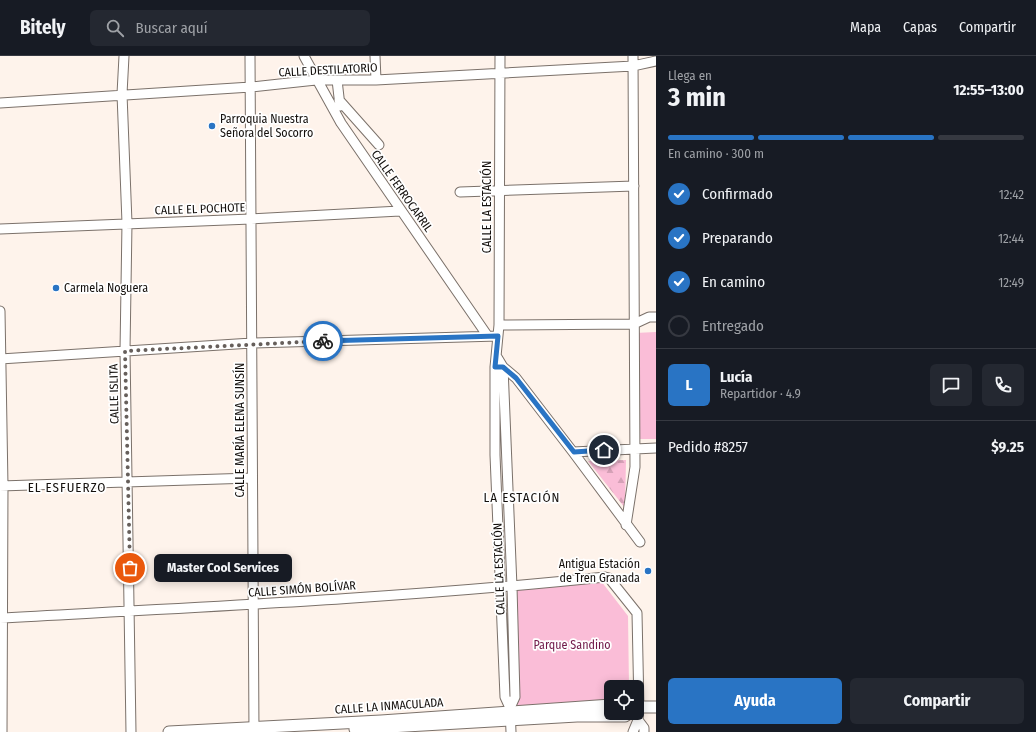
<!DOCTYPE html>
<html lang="es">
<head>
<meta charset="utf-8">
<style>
	body { margin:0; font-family:"Fira Sans Condensed",sans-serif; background:#242831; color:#f1f3f6; height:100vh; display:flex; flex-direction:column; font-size:15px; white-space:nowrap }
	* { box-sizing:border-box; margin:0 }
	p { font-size:13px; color:#9ea1a6 }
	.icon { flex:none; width:22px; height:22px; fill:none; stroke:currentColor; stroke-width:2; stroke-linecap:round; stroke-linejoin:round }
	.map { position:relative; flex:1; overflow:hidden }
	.details { display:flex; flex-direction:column; background:#171b24; width:380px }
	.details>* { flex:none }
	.tools { position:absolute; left:604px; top:624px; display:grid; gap:8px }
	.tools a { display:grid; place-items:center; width:40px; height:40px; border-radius:6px; background:#171b24; box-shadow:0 2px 10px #0003; font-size:20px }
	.pin { position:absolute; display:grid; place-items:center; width:34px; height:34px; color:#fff; margin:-17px; border:2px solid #fff; border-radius:50%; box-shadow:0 1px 4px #0007 }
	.courier { position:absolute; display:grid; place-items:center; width:40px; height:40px; margin:-20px; border:3px solid #2974c4; border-radius:50%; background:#fff; color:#222; box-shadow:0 1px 5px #0007 }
	.bubble { position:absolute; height:28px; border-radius:6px; background:#171b24; box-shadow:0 2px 10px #0003; font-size:13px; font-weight:700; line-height:28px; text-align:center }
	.headline em { font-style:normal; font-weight:700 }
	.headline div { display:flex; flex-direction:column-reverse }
	.headline { display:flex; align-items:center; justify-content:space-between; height:68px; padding:0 12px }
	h1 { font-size:26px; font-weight:700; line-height:30px }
	.bar { display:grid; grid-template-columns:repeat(4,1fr); gap:6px 4px; align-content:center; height:48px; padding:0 12px }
	.bar i { height:5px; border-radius:3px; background:#363941 }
	.bar .selected { background:#2974c4 }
	.bar p { grid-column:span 4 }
	.line { display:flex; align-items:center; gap:10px; padding:0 12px; border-top:1px solid #363941 }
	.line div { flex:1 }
	.round { display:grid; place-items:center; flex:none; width:42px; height:42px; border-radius:6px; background:#242831 }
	ol { padding:0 12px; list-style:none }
	li { display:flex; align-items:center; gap:12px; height:44px }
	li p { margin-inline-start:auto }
	li .icon { padding:4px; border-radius:50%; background:#2974c4; color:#fff; stroke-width:4 }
	li:last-child { color:#9ea1a6 }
	li i { width:22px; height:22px; border:2px solid #363941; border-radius:50% }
	.primary-button { display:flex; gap:8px; margin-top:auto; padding:8px 12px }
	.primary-button a { flex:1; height:46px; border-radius:6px; background:#2974c4; color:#fff; font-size:16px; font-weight:700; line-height:46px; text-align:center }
	.primary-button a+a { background:#242831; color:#f1f3f6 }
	header { display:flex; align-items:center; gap:24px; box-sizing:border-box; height:56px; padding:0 20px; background:#171b24; border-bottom:1px solid #363941 }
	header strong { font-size:19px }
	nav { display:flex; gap:22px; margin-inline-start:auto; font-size:14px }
	.search { width:280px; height:36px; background:#242831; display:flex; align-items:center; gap:10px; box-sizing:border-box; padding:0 14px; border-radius:6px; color:#9ea1a6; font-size:15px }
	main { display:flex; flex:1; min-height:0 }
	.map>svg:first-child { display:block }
	.forest { fill:url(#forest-firs) }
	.green { fill:#fabdd7 }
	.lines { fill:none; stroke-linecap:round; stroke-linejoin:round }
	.minor-casing { stroke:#7b716a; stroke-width:11 }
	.major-casing { stroke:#7b716a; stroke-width:13 }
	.minor { stroke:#fff; stroke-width:9 }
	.major { stroke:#fff; stroke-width:11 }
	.done { stroke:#665f5b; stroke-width:4; stroke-dasharray:0 7.2 }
	.route { stroke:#2974c4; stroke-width:5 }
	.poi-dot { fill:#2974c4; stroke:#fff; stroke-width:1.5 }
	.labels { text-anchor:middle; stroke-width:3.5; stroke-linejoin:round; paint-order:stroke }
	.street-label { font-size:12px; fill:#14100d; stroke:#fff }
	.poi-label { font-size:12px; fill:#14100d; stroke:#fff; text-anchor:start }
	.park-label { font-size:12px; fill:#711949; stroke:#fff }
	.neighbourhood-label { font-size:13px; letter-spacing:1px; fill:#14100d; stroke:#fff }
</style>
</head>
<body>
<header>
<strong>Bitely</strong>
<div class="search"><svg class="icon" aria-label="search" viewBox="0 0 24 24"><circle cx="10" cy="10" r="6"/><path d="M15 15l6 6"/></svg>Buscar aquí</div>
<nav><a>Mapa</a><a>Capas</a><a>Compartir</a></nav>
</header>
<main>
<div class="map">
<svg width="656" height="676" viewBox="0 0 656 676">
	<defs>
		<pattern id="forest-firs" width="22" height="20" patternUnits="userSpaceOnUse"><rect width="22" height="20" fill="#fabdd7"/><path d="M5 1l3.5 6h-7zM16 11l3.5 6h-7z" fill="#d5a1b7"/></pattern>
	</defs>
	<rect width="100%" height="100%" fill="#fef3eb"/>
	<path class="forest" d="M 626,404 L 625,452 L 588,405 Z"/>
	<path class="green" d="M 656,276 L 656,383 L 637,383 L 635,277 Z
		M 601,525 L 628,560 L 629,631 L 611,631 L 611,645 L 517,651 L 512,534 Z"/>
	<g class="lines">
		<defs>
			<path id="minor" d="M 124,0 L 122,38 L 127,167 L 125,295 L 131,676
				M 250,0 L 254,676
				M 304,0 L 341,67 L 487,279
				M 375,0 L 376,24
				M 500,0 L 499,269 L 495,311 L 495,399 L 505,641 L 510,652 L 511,676
				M 337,24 L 340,50
				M 339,44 L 379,89
				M 0,47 L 251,31 L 316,24 L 376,24 L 633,10 L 656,5
				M 460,136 L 634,130
				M 0,173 L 251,163 L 400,155
				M 0,255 L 3,430 L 2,676
				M 499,269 L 634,268 L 649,261 L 656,261
				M 497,301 L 503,311 L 512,531 L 515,641 L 510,652
				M 0,303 L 252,287 L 498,280
				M 500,311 L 503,311 L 516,322 L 573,396 L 640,486
				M 573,396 L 656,392
				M 0,430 L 252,422
				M 626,469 L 635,411 L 633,0
				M 0,562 C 202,551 404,542 605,521 L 609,522 L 637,557 L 639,652 L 638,664 L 633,676
				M 638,664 L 644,672 L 644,676"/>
			<path id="major" d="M 637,651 L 656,651
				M 355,673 L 577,660 L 625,660 L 629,657
				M 169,676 L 381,665 L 611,649"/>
		</defs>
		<use href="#minor" class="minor-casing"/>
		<use href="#major" class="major-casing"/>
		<use href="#minor" class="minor"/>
		<use href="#major" class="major"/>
	</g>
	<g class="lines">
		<path class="done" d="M 130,512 L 125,295 L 323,285"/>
		<path class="route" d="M 323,285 L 498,280 L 495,311 L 503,311 L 516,322 L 574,396 L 604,394"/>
	</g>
	<g class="poi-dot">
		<circle cx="212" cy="70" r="4"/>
		<circle cx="56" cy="232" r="4"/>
		<circle cx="648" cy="515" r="4"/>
	</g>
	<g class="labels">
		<g class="street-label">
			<text transform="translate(328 14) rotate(-3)" y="4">CALLE DESTILATORIO</text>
			<text transform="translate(402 135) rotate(55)" y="4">CALLE FERROCARRIL</text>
			<text transform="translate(487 151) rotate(-90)" y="4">CALLE LA ESTACIÓN</text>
			<text transform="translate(200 153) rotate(-2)" y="4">CALLE EL POCHOTE</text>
			<text transform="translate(114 338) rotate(-91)" y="4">CALLE ISLITA</text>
			<text transform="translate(240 374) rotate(-90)" y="4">CALLE MARÍA ELENA SUNSÍN</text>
			<text transform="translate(499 513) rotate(-92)" y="4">CALLE LA ESTACIÓN</text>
			<text transform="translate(302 533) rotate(-4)" y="4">CALLE SIMÓN BOLÍVAR</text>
			<text transform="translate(389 650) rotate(-4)" y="4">CALLE LA INMACULADA</text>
		</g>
		<g class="poi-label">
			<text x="220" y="67">Parroquia Nuestra<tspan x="220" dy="14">Señora del Socorro</tspan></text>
			<text x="64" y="236">Carmela Noguera</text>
			<text x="640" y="512" text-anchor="end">Antigua Estación<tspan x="640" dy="14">de Tren Granada</tspan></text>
		</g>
		<g class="park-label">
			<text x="572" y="593">Parque Sandino</text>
		</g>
		<g class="neighbourhood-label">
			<text x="67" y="436">EL ESFUERZO</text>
			<text x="522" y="446">LA ESTACIÓN</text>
		</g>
	</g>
</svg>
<div class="tools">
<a><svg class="icon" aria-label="locate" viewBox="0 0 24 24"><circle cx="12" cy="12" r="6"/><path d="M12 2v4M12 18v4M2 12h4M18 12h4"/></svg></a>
</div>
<div class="pin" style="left:130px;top:512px;background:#ea580c"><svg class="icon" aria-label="bag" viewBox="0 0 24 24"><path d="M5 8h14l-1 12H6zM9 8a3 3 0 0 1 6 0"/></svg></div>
<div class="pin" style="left:604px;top:394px;background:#1f2937"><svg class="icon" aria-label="home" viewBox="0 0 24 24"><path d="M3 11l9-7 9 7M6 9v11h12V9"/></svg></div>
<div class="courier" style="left:323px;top:285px"><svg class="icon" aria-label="bike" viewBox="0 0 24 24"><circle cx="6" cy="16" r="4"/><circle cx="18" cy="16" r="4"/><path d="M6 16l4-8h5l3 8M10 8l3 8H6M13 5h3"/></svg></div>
<div class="bubble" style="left:154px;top:498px;width:138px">Master Cool Services</div>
</div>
<section class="details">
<div class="headline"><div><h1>3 min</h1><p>Llega en</p></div><em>12:55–13:00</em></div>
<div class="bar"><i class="selected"></i><i class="selected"></i><i class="selected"></i><i></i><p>En camino · 300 m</p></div>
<ol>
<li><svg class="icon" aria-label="check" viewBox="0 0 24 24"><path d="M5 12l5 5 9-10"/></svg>Confirmado<p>12:42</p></li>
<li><svg class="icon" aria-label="check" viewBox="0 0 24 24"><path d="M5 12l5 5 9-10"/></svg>Preparando<p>12:44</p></li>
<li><svg class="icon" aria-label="check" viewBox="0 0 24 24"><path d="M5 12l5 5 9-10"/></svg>En camino<p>12:49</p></li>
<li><i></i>Entregado</li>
</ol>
<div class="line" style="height:72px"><b class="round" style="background:#2974c4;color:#fff">L</b><div><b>Lucía</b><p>Repartidor · 4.9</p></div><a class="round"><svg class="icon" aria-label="chat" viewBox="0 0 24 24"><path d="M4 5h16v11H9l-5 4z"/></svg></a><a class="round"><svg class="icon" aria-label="phone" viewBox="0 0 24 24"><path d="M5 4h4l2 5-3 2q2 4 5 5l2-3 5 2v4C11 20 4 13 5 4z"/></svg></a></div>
<div class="line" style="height:52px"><div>Pedido #8257</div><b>$9.25</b></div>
<div class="primary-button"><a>Ayuda</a><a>Compartir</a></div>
</section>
</main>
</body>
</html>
